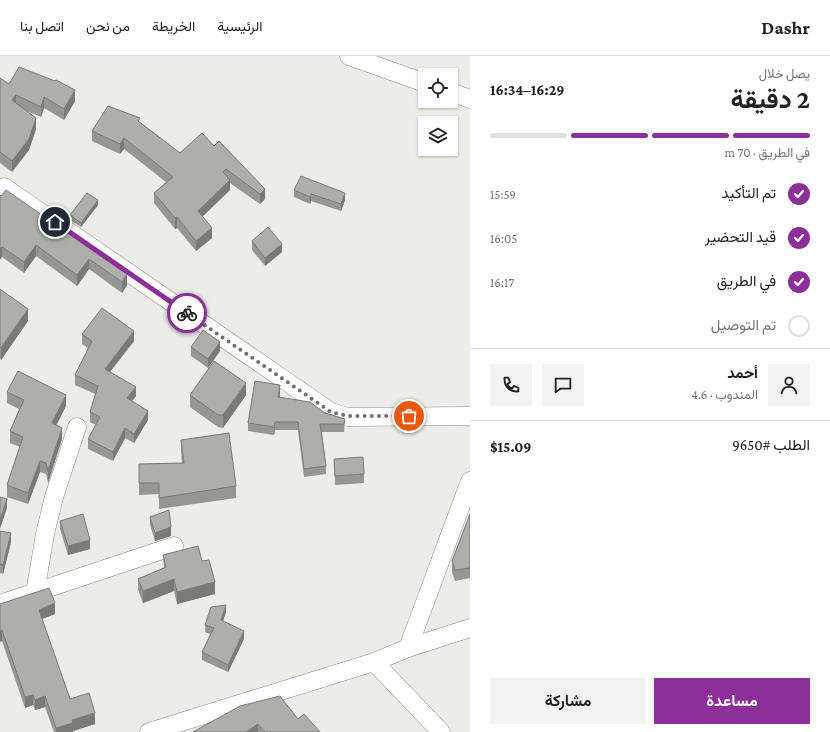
<!DOCTYPE html>
<html lang="ar">
<head>
<meta charset="utf-8">
<style>
	body { margin:0; font-family:"Crimson Pro",Vazirmatn,serif; background:#f2f2f2; color:#202124; direction:rtl; height:100vh; display:flex; flex-direction:column; font-size:15px; white-space:nowrap }
	* { box-sizing:border-box; margin:0 }
	p { font-size:13px; color:#757577 }
	.icon { flex:none; width:22px; height:22px; fill:none; stroke:currentColor; stroke-width:2; stroke-linecap:round; stroke-linejoin:round }
	.map { position:relative; flex:1; overflow:hidden; direction:ltr }
	.details { display:flex; flex-direction:column; background:#fff; width:360px }
	.details>* { flex:none }
	.fabs { position:absolute; left:418px; top:12px; display:grid; gap:8px }
	.fabs a { display:grid; place-items:center; width:40px; height:40px; border-radius:0px; background:#fff; box-shadow:0 1px 3px #0004; font-size:20px }
	.pin { position:absolute; display:grid; place-items:center; width:34px; height:34px; color:#fff; margin:-17px; border:2px solid #fff; border-radius:50%; box-shadow:0 1px 4px #0007 }
	.courier { position:absolute; display:grid; place-items:center; width:40px; height:40px; margin:-20px; border:3px solid #8d2f99; border-radius:50%; background:#fff; color:#222; box-shadow:0 1px 5px #0007 }
	.summary em { font-style:normal; font-weight:700 }
	.summary div { display:flex; flex-direction:column-reverse }
	.summary { display:flex; align-items:center; justify-content:space-between; height:68px; padding:0 20px }
	h1 { font-size:26px; font-weight:700; line-height:30px }
	.bar { display:grid; grid-template-columns:repeat(4,1fr); gap:6px 4px; align-content:center; height:48px; padding:0 20px }
	.bar i { height:5px; border-radius:3px; background:#e0e0e0 }
	.bar .active { background:#8d2f99 }
	.bar p { grid-column:span 4 }
	.line { display:flex; align-items:center; gap:10px; padding:0 20px; border-top:1px solid #e0e0e0 }
	.line div { flex:1 }
	.round { display:grid; place-items:center; flex:none; width:42px; height:42px; border-radius:0px; background:#f2f2f2 }
	ol { padding:0 20px; list-style:none }
	li { display:flex; align-items:center; gap:12px; height:44px }
	li p { margin-inline-start:auto }
	li .icon { padding:4px; border-radius:50%; background:#8d2f99; color:#fff; stroke-width:4 }
	li:last-child { color:#757577 }
	li i { width:22px; height:22px; border:2px solid #e0e0e0; border-radius:50% }
	.cta { display:flex; gap:8px; margin-top:auto; padding:8px 20px }
	.cta a { flex:1; height:46px; border-radius:0px; background:#8d2f99; color:#fff; font-size:16px; font-weight:700; line-height:46px; text-align:center }
	.cta a+a { background:#f2f2f2; color:#202124 }
	header { display:flex; align-items:center; gap:24px; box-sizing:border-box; height:56px; padding:0 20px; background:#fff; border-bottom:1px solid #e0e0e0 }
	header strong { font-size:19px }
	nav { display:flex; gap:22px; margin-inline-start:auto; font-size:14px }
	main { display:flex; flex:1; min-height:0 }
	.map>svg:first-child { display:block }
	.lines { fill:none; stroke-linecap:round; stroke-linejoin:round }
	.minor-casing { stroke:#888a86; stroke-width:19 }
	.minor { stroke:#fff; stroke-width:18 }
	.wall { fill:#969693 }
	.shaded-wall { fill:#7a7a78 }
	.building { fill:#aeafab; stroke:#7a7a78 }
	.done { stroke:#70716f; stroke-width:4; stroke-dasharray:0 7.2 }
	.route { stroke:#8d2f99; stroke-width:5 }
</style>
</head>
<body>
<header>
<strong>Dashr</strong>
<nav><a>الرئيسية</a><a>الخريطة</a><a>من نحن</a><a>اتصل بنا</a></nav>
</header>
<main>
<section class="details">
<div class="summary"><div><h1>2 دقيقة</h1><p>يصل خلال</p></div><em>16:29–16:34</em></div>
<div class="bar"><i class="active"></i><i class="active"></i><i class="active"></i><i></i><p>في الطريق · 70 m</p></div>
<ol>
<li><svg class="icon" aria-label="check" viewBox="0 0 24 24"><path d="M5 12l5 5 9-10"/></svg>تم التأكيد<p>15:59</p></li>
<li><svg class="icon" aria-label="check" viewBox="0 0 24 24"><path d="M5 12l5 5 9-10"/></svg>قيد التحضير<p>16:05</p></li>
<li><svg class="icon" aria-label="check" viewBox="0 0 24 24"><path d="M5 12l5 5 9-10"/></svg>في الطريق<p>16:17</p></li>
<li><i></i>تم التوصيل</li>
</ol>
<div class="line" style="height:72px"><a class="round"><svg class="icon" aria-label="person" viewBox="0 0 24 24"><circle cx="12" cy="8" r="4"/><path d="M4 21q1-7 8-7t8 7"/></svg></a><div><b>أحمد</b><p>المندوب · 4.6</p></div><a class="round"><svg class="icon" aria-label="chat" viewBox="0 0 24 24"><path d="M4 5h16v11H9l-5 4z"/></svg></a><a class="round"><svg class="icon" aria-label="phone" viewBox="0 0 24 24"><path d="M5 4h4l2 5-3 2q2 4 5 5l2-3 5 2v4C11 20 4 13 5 4z"/></svg></a></div>
<div class="line" style="height:52px"><div>الطلب #9650</div><b>$15.09</b></div>
<div class="cta"><a>مساعدة</a><a>مشاركة</a></div>
</section>
<div class="map">
<svg width="470" height="676" viewBox="0 0 470 676">
	<rect width="100%" height="100%" fill="#ecede9"/>
	<g class="lines">
		<defs>
			<path id="minor" d="M 349,0 L 425,27
				M 451,36 L 470,43
				M 4,131 L 331,356 L 348,361 L 470,360
				M 35,537 L 45,478 L 54,441 L 77,371
				M 0,548 L 174,490
				M 408,592 L 470,425
				M 374,606 L 441,676
				M 149,676 L 374,606 L 408,592 L 470,572"/>
		</defs>
		<use href="#minor" class="minor-casing"/>
		<use href="#minor" class="minor"/>
	</g>
	<path class="wall" d="M 0,22 L 9,28 L 75,45 L 64,64 L 44,52 L 41,61 L 27,55 L 36,73 L 29,94 L 12,116 L 0,107 Z
		M 140,66 L 180,97 L 214,90 L 219,85 L 265,143 L 260,148 L 230,127 L 230,134 L 203,160 L 212,182 L 196,195 L 177,172 L 175,173 L 154,147 L 154,137 L 166,126 L 124,93 L 120,98 L 92,85 L 92,75 Z
		M 294,134 L 345,144 L 341,155 L 311,145 L 310,148 L 294,141 Z
		M 0,139 L 127,229 L 122,237 L 89,213 L 77,230 L 36,200 L 24,217 L 2,201 Z
		M 98,149 L 81,171 L 70,164 L 70,159 Z
		M 252,185 L 282,196 L 265,210 L 252,194 Z
		M 0,233 L 28,265 L 1,304 L 0,303 Z
		M 82,278 L 134,285 L 110,316 L 136,340 L 132,345 L 148,364 L 134,387 L 125,382 L 113,405 L 88,393 L 88,383 L 96,369 L 90,366 L 90,356 L 95,338 L 75,329 L 75,319 L 88,292 L 82,288 Z
		M 191,291 L 220,295 L 208,312 L 191,300 Z
		M 7,336 L 66,350 L 56,369 L 62,383 L 48,427 L 46,418 L 40,416 L 28,448 L 7,441 L 7,429 L 20,391 L 10,387 L 10,375 L 19,353 L 7,347 Z
		M 280,337 L 280,341 L 345,363 L 344,376 L 322,376 L 326,410 L 326,418 L 304,421 L 298,374 L 275,374 L 274,379 L 248,375 L 248,367 Z
		M 190,339 L 246,339 L 223,372 L 218,371 L 190,351 Z
		M 181,384 L 236,430 L 236,442 L 159,453 L 159,438 L 139,439 L 139,408 L 182,407 L 181,395 Z
		M 334,403 L 364,418 L 364,427 L 335,429 Z
		M 470,458 L 470,522 L 455,525 L 452,516 L 452,505 Z
		M 150,461 L 171,480 L 155,485 L 150,469 Z
		M 60,465 L 90,493 L 68,499 L 60,473 Z
		M 0,475 L 11,486 L 3,518 L 0,517 Z
		M 163,499 L 202,505 L 215,538 L 177,548 L 174,535 L 143,547 L 138,534 L 138,523 L 164,512 Z
		M 0,548 L 55,558 L 42,563 L 70,643 L 95,668 L 73,675 L 73,676 L 54,676 L 45,651 L 35,654 L 33,649 L 25,652 L 2,585 L 0,586 Z
		M 226,556 L 223,565 L 244,583 L 228,616 L 202,604 L 202,596 L 210,578 L 205,576 L 205,569 Z
		M 298,663 L 320,676 L 193,676 Z"/>
	<path class="shaded-wall" d="M 75,34 L 75,45 L 64,64 L 64,53 Z
		M 16,39 L 16,50 L 12,44 Z
		M 44,41 L 44,52 L 41,61 L 41,51 Z
		M 36,62 L 36,73 L 29,94 L 12,116 L 12,105 Z
		M 124,82 L 124,93 L 120,98 L 120,88 Z
		M 230,124 L 230,134 L 198,165 L 198,155 Z
		M 265,133 L 265,143 L 260,148 L 260,138 Z
		M 345,137 L 345,144 L 341,155 L 341,148 Z
		M 311,138 L 311,145 L 310,148 L 310,141 Z
		M 98,144 L 98,149 L 81,171 L 81,167 Z
		M 177,161 L 177,172 L 175,173 L 175,162 Z
		M 212,172 L 212,182 L 196,195 L 196,185 Z
		M 282,188 L 282,196 L 265,210 L 265,202 Z
		M 36,189 L 36,200 L 24,217 L 24,206 Z
		M 2,191 L 2,201 L 0,204 L 0,193 Z
		M 89,203 L 89,213 L 77,230 L 77,219 Z
		M 127,218 L 127,229 L 122,237 L 122,226 Z
		M 28,253 L 28,265 L 1,304 L 1,292 Z
		M 134,275 L 134,285 L 105,322 L 105,313 Z
		M 220,286 L 220,295 L 208,312 L 208,303 Z
		M 246,327 L 246,339 L 223,372 L 223,359 Z
		M 280,329 L 280,337 L 278,349 L 278,341 Z
		M 136,331 L 136,340 L 127,351 L 127,342 Z
		M 66,339 L 66,350 L 52,378 L 52,367 Z
		M 148,355 L 148,364 L 134,387 L 134,378 Z
		M 275,366 L 275,374 L 274,379 L 274,371 Z
		M 62,372 L 62,383 L 48,427 L 48,415 Z
		M 125,372 L 125,382 L 113,405 L 113,396 Z
		M 40,405 L 40,416 L 28,448 L 28,437 Z
		M 7,443 L 7,452 L 0,473 L 0,464 Z
		M 171,471 L 171,480 L 155,485 L 155,477 Z
		M 11,477 L 11,486 L 3,518 L 3,509 Z
		M 90,484 L 90,493 L 68,499 L 68,490 Z
		M 174,523 L 174,535 L 143,547 L 143,535 Z
		M 215,526 L 215,538 L 177,548 L 177,536 Z
		M 55,547 L 55,558 L 39,564 L 39,554 Z
		M 226,549 L 226,556 L 221,571 L 221,564 Z
		M 2,574 L 2,585 L 0,586 L 0,575 Z
		M 244,575 L 244,583 L 228,616 L 228,609 Z
		M 33,639 L 33,649 L 25,652 L 25,641 Z
		M 45,640 L 45,651 L 35,654 L 35,644 Z
		M 95,657 L 95,668 L 73,675 L 73,676 L 56,676 L 56,672 L 72,664 Z
		M 258,668 L 258,676 L 246,676 Z"/>
	<path class="building" d="M 19,11 L 55,25 L 56,24 L 75,34 L 64,53 L 44,41 L 41,51 L 16,39 L 12,44 L 36,62 L 29,83 L 12,105 L 0,96 L 0,22 L 9,28 Z
		M 108,50 L 140,62 L 138,65 L 180,97 L 202,77 L 214,90 L 219,85 L 265,133 L 260,138 L 226,113 L 223,116 L 230,124 L 198,155 L 212,172 L 196,185 L 177,161 L 175,162 L 154,137 L 173,121 L 124,82 L 120,88 L 92,75 Z
		M 301,120 L 345,137 L 341,148 L 311,138 L 310,141 L 294,134 Z
		M 6,134 L 127,218 L 122,226 L 89,203 L 77,219 L 36,189 L 24,206 L 2,191 L 0,193 L 0,139 L 1,140 Z
		M 87,137 L 98,144 L 81,167 L 70,159 Z
		M 268,171 L 282,188 L 265,202 L 252,185 Z
		M 0,233 L 28,253 L 1,292 L 0,291 Z
		M 102,252 L 134,275 L 105,313 L 136,331 L 127,342 L 148,355 L 134,378 L 125,372 L 113,396 L 88,383 L 100,361 L 90,356 L 98,330 L 75,319 L 92,285 L 82,278 Z
		M 203,274 L 220,286 L 208,303 L 191,291 Z
		M 214,305 L 246,327 L 223,359 L 218,359 L 190,339 Z
		M 18,315 L 66,339 L 52,367 L 62,372 L 48,415 L 46,407 L 40,405 L 28,437 L 7,429 L 23,381 L 10,375 L 24,344 L 7,336 Z
		M 255,325 L 280,329 L 278,341 L 310,346 L 325,357 L 345,363 L 344,368 L 320,368 L 326,410 L 304,413 L 298,366 L 275,366 L 274,371 L 248,367 Z
		M 229,377 L 236,430 L 159,442 L 159,427 L 139,427 L 139,408 L 184,407 L 181,384 Z
		M 363,401 L 364,418 L 335,420 L 334,403 Z
		M 0,441 L 7,443 L 0,464 Z
		M 169,454 L 171,471 L 155,477 L 150,461 Z
		M 83,458 L 90,484 L 68,490 L 60,465 Z
		M 470,458 L 470,512 L 455,514 L 452,505 Z
		M 0,475 L 11,477 L 3,509 L 0,508 Z
		M 198,490 L 202,505 L 209,504 L 215,526 L 177,536 L 174,523 L 143,535 L 138,523 L 166,511 L 163,499 Z
		M 49,532 L 55,547 L 39,554 L 70,643 L 89,637 L 95,657 L 72,664 L 73,667 L 56,672 L 45,640 L 35,644 L 33,639 L 25,641 L 2,574 L 0,575 L 0,548 L 3,547 Z
		M 226,549 L 221,564 L 244,575 L 228,609 L 202,596 L 214,572 L 205,569 L 211,551 Z
		M 280,640 L 298,663 L 304,658 L 320,676 L 265,676 L 258,668 L 246,676 L 193,676 L 240,650 Z"/>
	<g class="lines">
		<path class="done" d="M 187,257 L 331,356 L 348,360 L 409,360"/>
		<path class="route" d="M 55,166 L 187,257"/>
	</g>
</svg>
<div class="fabs">
<a><svg class="icon" aria-label="locate" viewBox="0 0 24 24"><circle cx="12" cy="12" r="6"/><path d="M12 2v4M12 18v4M2 12h4M18 12h4"/></svg></a>
<a><svg class="icon" aria-label="layers" viewBox="0 0 24 24"><path d="M12 4l9 5-9 5-9-5zM3 14l9 5 9-5"/></svg></a>
</div>
<div class="pin" style="left:409px;top:360px;background:#ea580c"><svg class="icon" aria-label="bag" viewBox="0 0 24 24"><path d="M5 8h14l-1 12H6zM9 8a3 3 0 0 1 6 0"/></svg></div>
<div class="pin" style="left:55px;top:166px;background:#1f2937"><svg class="icon" aria-label="home" viewBox="0 0 24 24"><path d="M3 11l9-7 9 7M6 9v11h12V9"/></svg></div>
<div class="courier" style="left:187px;top:257px"><svg class="icon" aria-label="bike" viewBox="0 0 24 24"><circle cx="6" cy="16" r="4"/><circle cx="18" cy="16" r="4"/><path d="M6 16l4-8h5l3 8M10 8l3 8H6M13 5h3"/></svg></div>
</div>
</main>
</body>
</html>
